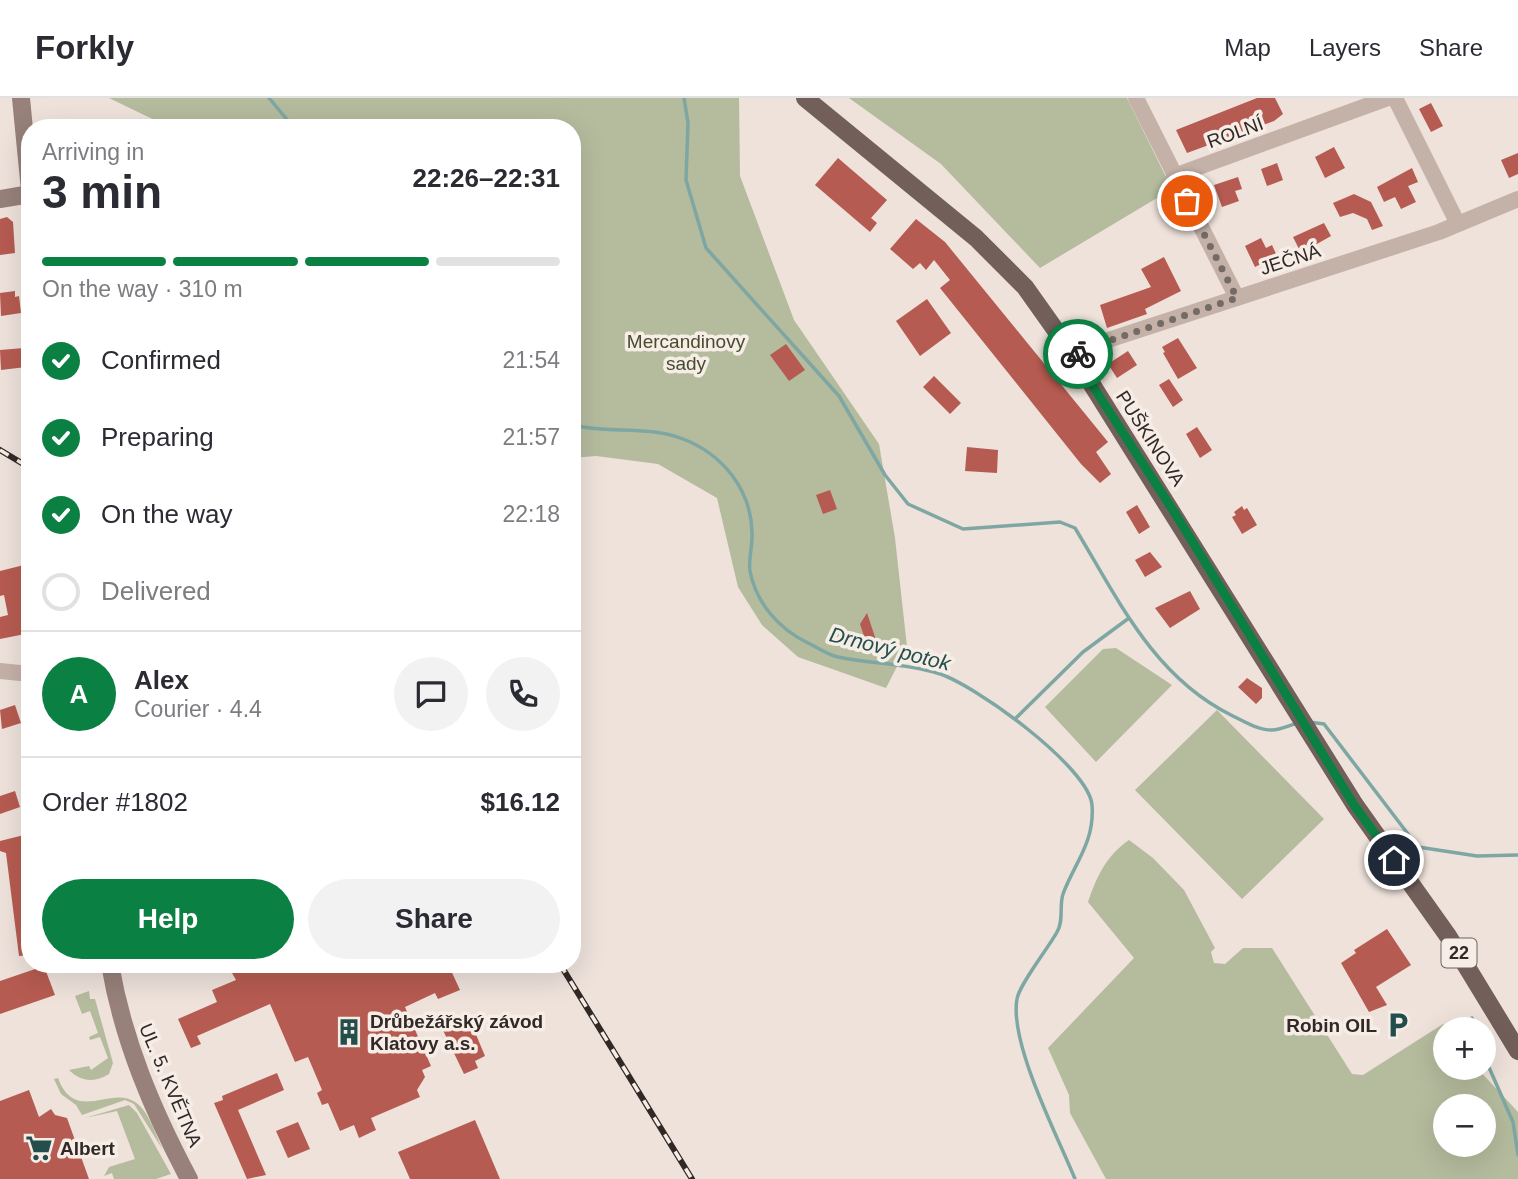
<!DOCTYPE html>
<html lang="en">
<head>
<meta charset="utf-8">
<style>
	body { margin:0; font-family:Helvetica,sans-serif; background:#f2f2f3; color:#2b2b33; height:100vh; display:flex; flex-direction:column; font-size:26px; white-space:nowrap }
	* { box-sizing:border-box; margin:0 }
	p { font-size:23px; color:#7c7c81 }
	.icon { flex:none; width:38px; height:38px; fill:none; stroke:currentColor; stroke-width:2; stroke-linecap:round; stroke-linejoin:round }
	.map { position:relative; flex:1; overflow:hidden }
	.sheet { position:absolute; left:21px; top:21px; width:560px; height:854px; display:flex; flex-direction:column; background:#fff; border-radius:28px; box-shadow:0 7px 28px #0002 }
	.sheet>* { flex:none }
	.fabs { position:absolute; left:1433px; top:919px; display:grid; gap:14px }
	.fabs a { display:grid; place-items:center; width:63px; height:63px; border-radius:50%; background:#fff; box-shadow:0 7px 28px #0002; font-size:35px }
	.pin { position:absolute; display:grid; place-items:center; width:60px; height:60px; color:#fff; margin:-30px; border:4px solid #fff; border-radius:50%; box-shadow:0 2px 7px #0007 }
	.courier { position:absolute; display:grid; place-items:center; width:70px; height:70px; margin:-35px; border:5px solid #0b8043; border-radius:50%; background:#fff; color:#222; box-shadow:0 2px 9px #0007 }
	.headline em { font-style:normal; font-weight:700 }
	.headline div { display:flex; flex-direction:column-reverse }
	.headline { display:flex; align-items:center; justify-content:space-between; height:119px; padding:0 21px }
	h1 { font-size:46px; font-weight:700; line-height:52px }
	.bar { display:grid; grid-template-columns:repeat(4,1fr); gap:10px 7px; align-content:center; height:84px; padding:0 21px }
	.bar i { height:9px; border-radius:5px; background:#e1e1e2 }
	.bar .selected { background:#0b8043 }
	.bar p { grid-column:span 4 }
	.line { display:flex; align-items:center; gap:18px; padding:0 21px; border-top:2px solid #e1e1e2 }
	.line div { flex:1 }
	.round { display:grid; place-items:center; flex:none; width:74px; height:74px; border-radius:37px; background:#f2f2f3 }
	ol { padding:0 21px; list-style:none }
	li { display:flex; align-items:center; gap:21px; height:77px }
	li p { margin-inline-start:auto }
	li .icon { padding:7px; border-radius:50%; background:#0b8043; color:#fff; stroke-width:4 }
	li:last-child { color:#7c7c81 }
	li i { width:38px; height:38px; border:4px solid #e1e1e2; border-radius:50% }
	.cta { display:flex; gap:14px; margin-top:auto; padding:14px 21px }
	.cta a { flex:1; height:80px; border-radius:42px; background:#0b8043; color:#fff; font-size:28px; font-weight:700; line-height:80px; text-align:center }
	.cta a+a { background:#f2f2f3; color:#2b2b33 }
	header { display:flex; align-items:center; gap:42px; box-sizing:border-box; height:98px; padding:0 35px; background:#fff; border-bottom:2px solid #e1e1e2 }
	header strong { font-size:33px }
	nav { display:flex; gap:38px; margin-inline-start:auto; font-size:24px }
	.map>svg:first-child { display:block }
	.green { fill:#b5bb9d; fill-rule:evenodd }
	.lines { fill:none; stroke-linecap:round; stroke-linejoin:round }
	.stream { stroke:#7ea7a3; stroke-width:3.5 }
	.building { fill:#b65b51 }
	.street { stroke:#c4b1a8; stroke-width:16 }
	.secondary { stroke:#97817a; stroke-width:18 }
	.primary { stroke:#725f5a; stroke-width:18 }
	.rail-casing { stroke:#322927; stroke-width:6 }
	.rail { stroke:#f6ede6; stroke-width:3.5; stroke-dasharray:10; stroke-linecap:butt }
	.done { stroke:#746a66; stroke-width:7; stroke-dasharray:0 12.6 }
	.route { stroke:#0b8043; stroke-width:9 }
	.labels { text-anchor:middle; stroke-width:7; stroke-linejoin:round; paint-order:stroke }
	.shield { fill:#f6ede6; stroke:#6d6460; stroke-width:2 }
	.shield-label { font-size:18px; font-weight:bold; fill:#322927 }
	.street-label { font-size:19px; fill:#322927; stroke:#f6ede6 }
	.park-label { font-size:19px; fill:#464d2e; stroke:#f6ede6 }
	.poi-label { font-size:19px; font-weight:bold; fill:#322927; stroke:#f6ede6; text-anchor:start }
	.water-label { font-size:21px; font-style:italic; fill:#234e4b; stroke:#f6ede6 }
</style>
</head>
<body>
<header>
<strong>Forkly</strong>
<nav><a>Map</a><a>Layers</a><a>Share</a></nav>
</header>
<div class="map">
<svg width="1518" height="1081" viewBox="0 0 1518 1081">
	<rect width="100%" height="100%" fill="#eee2db"/>
	<path class="green" d="M 109,0 L 739,0 L 740,78 L 794,222 L 879,346 L 895,440 L 907,549 L 886,590 L 798,559 L 762,527 L 738,489 L 717,400 L 658,366 L 596,358 L 572,360 L 572,30 L 171,30 Z
		M 849,0 L 1127,0 L 1172,91 L 1040,170 L 941,66 Z
		M 1116,550 L 1172,587 L 1096,664 L 1045,609 L 1103,551 Z
		M 1217,612 L 1324,721 L 1242,801 L 1135,692 Z
		M 1129,742 L 1153,760 L 1184,792 L 1215,850 L 1211,854 L 1214,865 L 1225,866 L 1243,850 L 1272,850 L 1352,976 L 1363,977 L 1443,926 L 1447,931 L 1446,970 L 1477,970 L 1518,1014 L 1518,1081 L 1106,1081 L 1070,1015 L 1069,997 L 1048,950 L 1134,860 L 1088,804 C 1097,778 1106,758 1129,742 ZM 1446,1008 L 1484,1008 L 1484,1046 L 1446,1046 Z
		M 89,893 L 90,901 L 95,901 L 113,965 L 109,976 C 95,985 81,984 69,972 L 89,968 L 91,972 L 108,960 L 100,939 L 90,942 L 89,939 L 98,935 L 90,913 L 82,916 L 75,898 Z
		M 58,980 C 75,1026 111,987 135,1004 C 149,1013 156,1038 163,1052 L 134,1006 L 125,1002 L 82,1017 L 76,1007 L 61,996 L 54,981 Z
		M 129,1007 L 137,1015 L 171,1076 L 156,1081 L 114,1081 L 112,1075 L 104,1078 L 109,1069 L 135,1061 L 117,1013 L 85,1020 Z"/>
	<g class="lines">
		<path class="stream" d="M 269,0 L 294,30
			M 684,0 L 688,25 L 686,82 L 706,150 L 839,298 L 885,377 L 908,406 L 963,431 L 1060,424 L 1075,430 C 1118,501 1153,578 1231,617 C 1243,623 1258,632 1272,632 C 1280,632 1290,627 1298,625
			M 572,327 C 608,336 648,327 683,341 C 722,356 751,391 752,434 C 753,447 748,461 750,473 C 756,505 779,531 808,545 C 817,549 828,557 838,559 C 871,566 905,565 937,575 C 973,585 1089,669 1092,707 C 1095,744 1074,766 1063,796 C 1059,808 1064,823 1057,834 C 1049,849 1019,887 1017,901 C 1009,945 1058,1039 1075,1081
			M 1016,620 L 1083,554 L 1129,520
			M 1309,624 L 1324,626 L 1418,749 L 1477,758 L 1518,757
			M 1472,920 L 1475,931
			M 1484,958 L 1513,1024 L 1518,1057"/>
	</g>
	<path class="building" d="M 1257,0 L 1275,0 L 1283,16 L 1274,23 L 1187,55 L 1176,32 Z
		M 1431,5 L 1443,28 L 1431,34 L 1419,11 Z
		M 1334,49 L 1345,70 L 1325,80 L 1315,59 Z
		M 1518,55 L 1518,76 L 1509,80 L 1501,62 Z
		M 838,60 L 887,102 L 871,120 L 877,125 L 870,134 L 815,87 Z
		M 1277,65 L 1283,82 L 1267,88 L 1261,71 Z
		M 1412,70 L 1418,84 L 1408,88 L 1416,104 L 1401,111 L 1395,99 L 1384,104 L 1377,89 Z
		M 1238,79 L 1242,91 L 1235,93 L 1239,103 L 1222,109 L 1214,87 Z
		M 1354,96 L 1371,104 L 1383,128 L 1372,132 L 1367,121 L 1353,115 L 1340,119 L 1333,105 Z
		M 7,119 L 13,124 L 15,155 L 0,157 L 0,121 Z
		M 916,121 L 945,144 L 1108,344 L 1096,354 L 1111,376 L 1100,385 L 1081,366 L 940,190 L 950,182 L 934,162 L 926,172 L 920,165 L 913,171 L 890,151 Z
		M 1324,125 L 1331,138 L 1301,155 L 1293,139 Z
		M 1261,140 L 1266,150 L 1272,147 L 1277,158 L 1255,169 L 1245,148 Z
		M 1164,159 L 1181,193 L 1145,211 L 1147,216 L 1107,230 L 1100,207 L 1151,189 L 1141,171 Z
		M 15,193 L 15,199 L 19,198 L 21,215 L 1,218 L 0,195 Z
		M 927,201 L 951,235 L 920,258 L 896,223 Z
		M 1178,240 L 1197,270 L 1178,281 L 1163,255 L 1165,254 L 1162,249 Z
		M 786,246 L 805,272 L 789,283 L 770,257 Z
		M 24,250 L 26,269 L 1,272 L 0,252 Z
		M 1128,253 L 1137,267 L 1117,280 L 1108,266 Z
		M 934,278 L 961,305 L 950,316 L 923,289 Z
		M 1169,281 L 1183,302 L 1173,309 L 1159,287 Z
		M 1197,329 L 1212,352 L 1200,360 L 1186,336 Z
		M 967,349 L 998,352 L 997,375 L 965,373 Z
		M 830,392 L 837,411 L 823,416 L 816,397 Z
		M 1137,407 L 1150,429 L 1139,436 L 1126,414 Z
		M 1242,408 L 1244,412 L 1247,410 L 1257,427 L 1242,436 L 1232,419 L 1236,417 L 1234,414 Z
		M 1150,454 L 1162,469 L 1145,479 L 1135,462 Z
		M 24,467 L 30,492 L 30,496 L 26,497 L 30,535 L 0,541 L 0,519 L 8,517 L 4,497 L 0,498 L 0,473 Z
		M 1190,493 L 1200,511 L 1170,530 L 1155,510 Z
		M 867,515 L 877,545 L 867,547 L 860,526 Z
		M 1247,580 L 1262,590 L 1262,600 L 1256,606 L 1238,589 Z
		M 15,607 L 21,625 L 2,631 L 0,612 Z
		M 15,693 L 20,709 L 0,716 L 0,698 Z
		M 24,737 L 29,747 L 26,747 L 30,774 L 30,857 L 19,858 L 6,755 L 0,753 L 0,743 Z
		M 1387,831 L 1411,867 L 1376,889 L 1387,907 L 1369,914 L 1341,865 L 1356,855 L 1354,852 Z
		M 243,866 L 448,866 L 460,892 L 438,901 L 435,895 L 405,909 L 431,968 L 422,972 L 425,979 L 417,992 L 420,999 L 371,1020 L 376,1032 L 359,1040 L 354,1027 L 340,1033 L 328,1005 L 322,1007 L 317,995 L 322,992 L 308,959 L 295,964 L 270,906 L 197,938 L 201,946 L 191,950 L 178,921 L 217,904 L 212,892 L 236,882 L 232,875 L 244,870 Z
		M 44,868 L 55,897 L 0,916 L 0,883 Z
		M 467,915 L 485,958 L 475,963 L 478,970 L 464,976 L 440,926 Z
		M 277,975 L 284,992 L 238,1012 L 266,1077 L 247,1081 L 214,1005 L 223,1002 L 222,998 Z
		M 29,992 L 39,1019 L 51,1011 L 55,1017 L 67,1020 L 89,1081 L 0,1081 L 0,1003 Z
		M 475,1022 L 500,1081 L 410,1081 L 398,1054 Z
		M 298,1024 L 310,1051 L 288,1060 L 276,1033 Z"/>
	<g class="lines">
		<path class="street" d="M 1136,0 L 1237,200
			M 1395,0 L 1458,126
			M 1174,78 L 1388,0
			M 1074,258 L 1099,245 L 1439,134 L 1518,101
			M 0,573 L 30,576"/>
		<path class="secondary" d="M 21,0 L 30,93
			M 0,101 L 30,96
			M 110,866 C 123,943 153,1013 189,1081"/>
		<path class="primary" d="M 805,0 L 976,140 L 1025,189 L 1074,258 L 1355,707 L 1448,838 L 1518,953"/>
		<defs>
			<path id="rail" d="M 0,352 L 30,370
				M 560,866 L 692,1081"/>
		</defs>
		<use href="#rail" class="rail-casing"/>
		<use href="#rail" class="rail"/>
	</g>
	<g class="lines">
		<path class="done" d="M 1078,256 L 1099,246 L 1237,200 L 1187,103"/>
		<path class="route" d="M 1078,256 L 1074,258 L 1087,279 L 1176,417 L 1354,707 L 1394,762"/>
	</g>
	<defs>
		<symbol id="parking-bare" viewBox="-9 -9 18 18"><path d="M-3.5-5.5H1a3.5 3.5 0 0 1 0 7H-1V5.5H-3.5ZM-1-3.4V-.6H.8a1.4 1.4 0 0 0 0-2.8Z" fill="#234e4b" stroke="#f6ede6" stroke-width="2.5" paint-order="stroke"/></symbol>
		<symbol id="building-bare" viewBox="-9 -9 18 18"><path d="M-4-6H4V6H1V3H-1V6H-4ZM-2.5-4.3h1.7v1.8h-1.7ZM.8-4.3h1.7v1.8H.8ZM-2.5-1h1.7V.8h-1.7ZM.8-1h1.7V.8H.8Z" fill="#234e4b" stroke="#f6ede6" stroke-width="2.5" paint-order="stroke"/></symbol>
		<symbol id="supermarket-bare" viewBox="-9 -9 18 18"><path d="M-6-5.5h2.5l.6 2H6L4.5 2H-2.5L-4.4-4H-6ZM-1.5 3.2a1.3 1.3 0 1 0 .1 0ZM3 3.2a1.3 1.3 0 1 0 .1 0Z" fill="#234e4b" stroke="#f6ede6" stroke-width="2.5" paint-order="stroke"/></symbol>
	</defs>
	<g fill-rule="evenodd">
		<use href="#parking-bare" x="1379" y="908" width="38" height="38"/>
		<use href="#building-bare" x="330" y="915" width="38" height="38"/>
		<use href="#supermarket-bare" x="20" y="1031" width="38" height="38"/>
	</g>
	<g class="labels">
		<rect class="shield" x="1441.5" y="840.5" width="35" height="29" rx="5"/>
		<g class="shield-label">
			<text x="1459" y="861">22</text>
		</g>
		<g class="street-label">
			<text transform="translate(1235 34) rotate(-20)" y="7">ROLNÍ</text>
			<text transform="translate(1290 161) rotate(-18)" y="7">JEČNÁ</text>
			<text transform="translate(1151 340) rotate(57)" y="7">PUŠKINOVA</text>
			<text transform="translate(171 987) rotate(67)" y="7">UL. 5. KVĚTNA</text>
		</g>
		<g class="park-label">
			<text x="686" y="250">Mercandinovy<tspan x="686" dy="22">sady</tspan></text>
		</g>
		<g class="poi-label">
			<text x="370" y="930">Drůbežářský závod<tspan x="370" dy="22">Klatovy a.s.</tspan></text>
			<text x="1377" y="934" text-anchor="end">Robin OIL</text>
			<text x="60" y="1057">Albert</text>
		</g>
		<g class="water-label">
			<text transform="translate(890 551) rotate(14)" y="7">Drnový potok</text>
		</g>
	</g>
</svg>
<div class="fabs">
<a>+</a>
<a>−</a>
</div>
<div class="pin" style="left:1187px;top:103px;background:#ea580c"><svg class="icon" aria-label="bag" viewBox="0 0 24 24"><path d="M5 8h14l-1 12H6zM9 8a3 3 0 0 1 6 0"/></svg></div>
<div class="pin" style="left:1394px;top:762px;background:#1f2937"><svg class="icon" aria-label="home" viewBox="0 0 24 24"><path d="M3 11l9-7 9 7M6 9v11h12V9"/></svg></div>
<div class="courier" style="left:1078px;top:256px"><svg class="icon" aria-label="bike" viewBox="0 0 24 24"><circle cx="6" cy="16" r="4"/><circle cx="18" cy="16" r="4"/><path d="M6 16l4-8h5l3 8M10 8l3 8H6M13 5h3"/></svg></div>
<section class="sheet">
<div class="headline"><div><h1>3 min</h1><p>Arriving in</p></div><em>22:26–22:31</em></div>
<div class="bar"><i class="selected"></i><i class="selected"></i><i class="selected"></i><i></i><p>On the way · 310 m</p></div>
<ol>
<li><svg class="icon" aria-label="check" viewBox="0 0 24 24"><path d="M5 12l5 5 9-10"/></svg>Confirmed<p>21:54</p></li>
<li><svg class="icon" aria-label="check" viewBox="0 0 24 24"><path d="M5 12l5 5 9-10"/></svg>Preparing<p>21:57</p></li>
<li><svg class="icon" aria-label="check" viewBox="0 0 24 24"><path d="M5 12l5 5 9-10"/></svg>On the way<p>22:18</p></li>
<li><i></i>Delivered</li>
</ol>
<div class="line" style="height:126px"><b class="round" style="background:#0b8043;color:#fff">A</b><div><b>Alex</b><p>Courier · 4.4</p></div><a class="round"><svg class="icon" aria-label="chat" viewBox="0 0 24 24"><path d="M4 5h16v11H9l-5 4z"/></svg></a><a class="round"><svg class="icon" aria-label="phone" viewBox="0 0 24 24"><path d="M5 4h4l2 5-3 2q2 4 5 5l2-3 5 2v4C11 20 4 13 5 4z"/></svg></a></div>
<div class="line" style="height:91px"><div>Order #1802</div><b>$16.12</b></div>
<div class="cta"><a>Help</a><a>Share</a></div>
</section>
</div>
</body>
</html>
